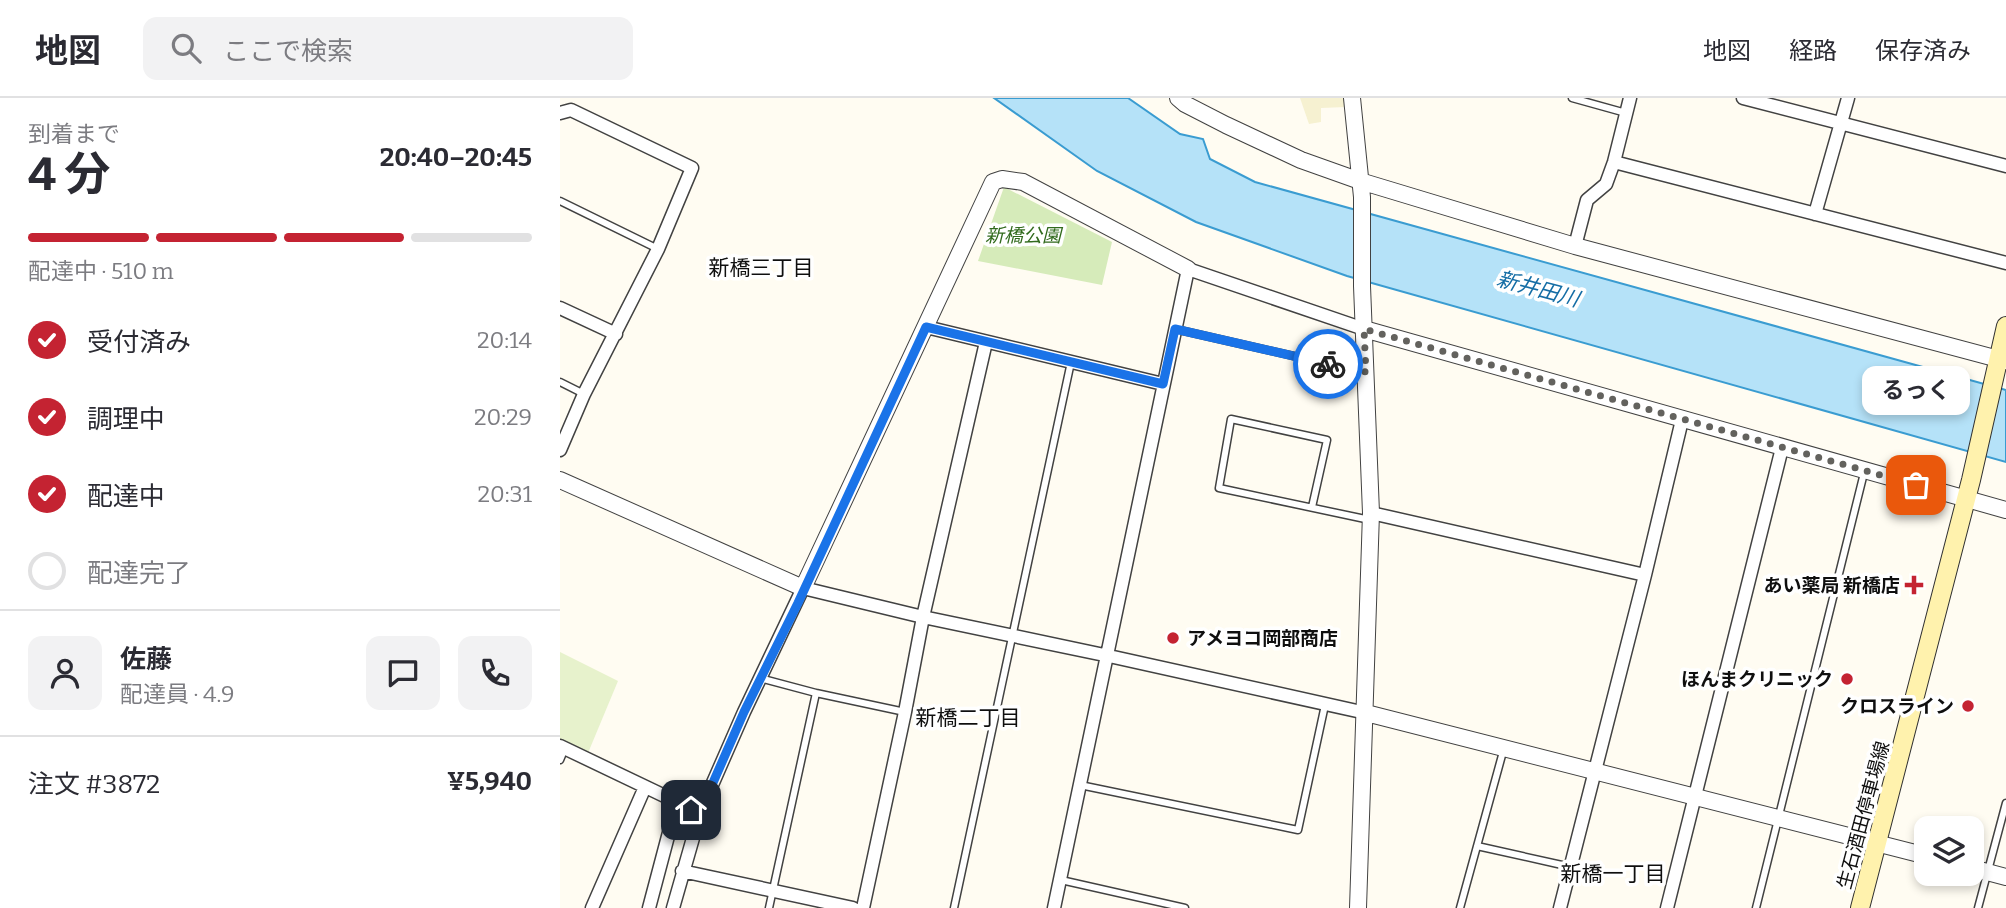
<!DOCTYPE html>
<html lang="ja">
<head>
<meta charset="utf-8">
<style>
	body { margin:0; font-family:Bitter,"Noto Sans JP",serif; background:#f2f2f3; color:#2b2b33; height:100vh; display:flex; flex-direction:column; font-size:26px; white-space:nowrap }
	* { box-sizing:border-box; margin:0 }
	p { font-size:23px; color:#7c7c81 }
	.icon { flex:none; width:38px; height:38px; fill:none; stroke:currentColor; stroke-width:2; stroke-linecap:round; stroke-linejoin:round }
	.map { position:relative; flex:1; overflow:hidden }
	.drawer { display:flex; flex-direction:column; background:#fff; width:560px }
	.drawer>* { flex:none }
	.controls { position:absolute; left:1354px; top:718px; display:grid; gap:14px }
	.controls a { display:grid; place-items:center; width:70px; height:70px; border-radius:14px; background:#fff; box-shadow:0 4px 10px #0003; font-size:35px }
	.pin { position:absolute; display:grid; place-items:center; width:60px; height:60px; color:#fff; margin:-30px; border-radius:14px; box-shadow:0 4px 10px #0006 }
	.courier { position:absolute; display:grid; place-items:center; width:70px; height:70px; margin:-35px; border:5px solid #1a73e8; border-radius:50%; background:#fff; color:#222; box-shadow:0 2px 9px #0007 }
	.bubble { position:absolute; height:49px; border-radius:14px; background:#fff; box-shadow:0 4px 10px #0003; font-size:23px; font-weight:700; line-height:49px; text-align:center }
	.summary em { font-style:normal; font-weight:700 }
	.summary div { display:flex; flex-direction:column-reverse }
	.summary { display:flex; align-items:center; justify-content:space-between; height:119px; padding:0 28px }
	h1 { font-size:46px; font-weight:700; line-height:52px }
	.bar { display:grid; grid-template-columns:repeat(4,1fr); gap:10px 7px; align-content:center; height:84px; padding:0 28px }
	.bar i { height:9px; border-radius:5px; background:#e1e1e2 }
	.bar .selected { background:#c42332 }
	.bar p { grid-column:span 4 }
	.line { display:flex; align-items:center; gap:18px; padding:0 28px; border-top:2px solid #e1e1e2 }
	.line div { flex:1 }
	.round { display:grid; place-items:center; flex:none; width:74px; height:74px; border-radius:14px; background:#f2f2f3 }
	ol { padding:0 28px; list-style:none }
	li { display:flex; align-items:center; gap:21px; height:77px }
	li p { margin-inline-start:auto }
	li .icon { padding:7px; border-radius:50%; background:#c42332; color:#fff; stroke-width:4 }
	li:last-child { color:#7c7c81 }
	li i { width:38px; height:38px; border:4px solid #e1e1e2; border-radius:50% }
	header { display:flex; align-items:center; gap:42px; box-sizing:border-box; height:98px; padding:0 35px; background:#fff; border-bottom:2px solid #e1e1e2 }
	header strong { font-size:33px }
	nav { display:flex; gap:38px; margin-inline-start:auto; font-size:24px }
	.search { width:490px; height:63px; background:#f2f2f3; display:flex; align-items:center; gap:18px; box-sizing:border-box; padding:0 24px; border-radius:14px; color:#7c7c81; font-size:26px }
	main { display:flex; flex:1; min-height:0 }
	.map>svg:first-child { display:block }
	.farmland { fill:#f6f1d1 }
	.green { fill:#d6ebba }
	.pitch { fill:#e7f2cc }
	.water { fill:#b5e2f8; stroke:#3a9cd1; stroke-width:2 }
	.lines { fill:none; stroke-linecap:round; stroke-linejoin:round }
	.service-casing { stroke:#424242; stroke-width:9 }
	.minor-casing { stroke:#424242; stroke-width:15 }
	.tertiary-casing { stroke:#424242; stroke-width:18 }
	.secondary-casing { stroke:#313131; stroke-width:20 }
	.service { stroke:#fff; stroke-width:6 }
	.minor { stroke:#fff; stroke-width:12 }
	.tertiary { stroke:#fff; stroke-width:16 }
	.secondary { stroke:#fff2ad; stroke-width:18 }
	.done { stroke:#63625e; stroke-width:7; stroke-dasharray:0 12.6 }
	.route { stroke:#1a73e8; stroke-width:9 }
	.poi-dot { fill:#c42332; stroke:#fff; stroke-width:2.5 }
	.labels { text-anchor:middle; stroke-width:7; stroke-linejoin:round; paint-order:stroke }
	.park-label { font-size:19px; font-style:italic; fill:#316a1d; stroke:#fff }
	.poi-label { font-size:19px; font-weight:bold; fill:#0f0f0f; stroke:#fff; text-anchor:end }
	.street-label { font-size:19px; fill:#0f0f0f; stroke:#fff }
	.neighbourhood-label { font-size:21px; fill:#0f0f0f; stroke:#fff }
	.water-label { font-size:21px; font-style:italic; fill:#146da5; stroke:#fff }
</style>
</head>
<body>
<header>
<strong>地図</strong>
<div class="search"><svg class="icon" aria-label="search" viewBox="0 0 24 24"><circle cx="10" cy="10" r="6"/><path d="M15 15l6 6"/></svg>ここで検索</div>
<nav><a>地図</a><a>経路</a><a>保存済み</a></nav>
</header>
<main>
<section class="drawer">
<div class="summary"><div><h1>4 分</h1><p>到着まで</p></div><em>20:40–20:45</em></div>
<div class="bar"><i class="selected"></i><i class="selected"></i><i class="selected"></i><i></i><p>配達中 · 510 m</p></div>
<ol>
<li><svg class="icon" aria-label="check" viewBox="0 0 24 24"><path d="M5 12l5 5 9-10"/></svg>受付済み<p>20:14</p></li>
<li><svg class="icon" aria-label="check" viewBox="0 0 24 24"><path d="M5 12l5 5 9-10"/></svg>調理中<p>20:29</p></li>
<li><svg class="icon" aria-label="check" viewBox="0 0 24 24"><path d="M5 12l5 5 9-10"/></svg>配達中<p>20:31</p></li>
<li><i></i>配達完了</li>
</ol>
<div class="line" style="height:126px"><a class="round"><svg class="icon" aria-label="person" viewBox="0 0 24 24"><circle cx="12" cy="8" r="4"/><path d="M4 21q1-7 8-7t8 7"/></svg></a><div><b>佐藤</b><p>配達員 · 4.9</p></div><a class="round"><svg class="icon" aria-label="chat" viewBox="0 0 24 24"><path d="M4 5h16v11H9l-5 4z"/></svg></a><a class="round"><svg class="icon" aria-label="phone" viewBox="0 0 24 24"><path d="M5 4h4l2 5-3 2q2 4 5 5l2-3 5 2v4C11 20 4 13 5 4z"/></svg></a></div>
<div class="line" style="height:91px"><div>注文 #3872</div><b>¥5,940</b></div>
</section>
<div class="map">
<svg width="1446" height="810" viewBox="0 0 1446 810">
	<rect width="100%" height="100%" fill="#fffcf2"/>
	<path class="farmland" d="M 740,0 L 786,0 L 786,9 L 761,10 L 761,24 L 749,26 Z"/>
	<path class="green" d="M 444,89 L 552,144 L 542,187 L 418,163 Z"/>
	<path class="pitch" d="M 0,554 L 58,583 L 28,655 L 0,642 Z"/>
	<path class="water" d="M 434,0 L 568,0 L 620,36 L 643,41 L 650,61 L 695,84 L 1446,292 L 1446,364 L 787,178 L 636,124 L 537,73 Z"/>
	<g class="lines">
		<defs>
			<path id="service" d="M 1012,0 L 1066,15
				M 0,103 L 98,151
				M 615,231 L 804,274
				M 0,284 L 24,296
				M 752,409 L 767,342 L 671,321 L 659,390 L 810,422
				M 200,580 L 256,595 L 345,614
				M 0,662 L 5,650
				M 520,687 L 738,732 L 765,607
				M 917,748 L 1011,769
				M 501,782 L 625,810
				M 209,810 L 256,595
				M 394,810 L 511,264
				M 900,810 L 944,650
				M 1196,810 L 1304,375
				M 1418,810 L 1446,705"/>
			<path id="minor" d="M 1183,0 L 1446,68
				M 0,15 L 11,12 L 132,70 L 98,151 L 24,296 L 0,352
				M 1054,64 L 1446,165
				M 1255,116 L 1288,0
				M 1015,148 L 1027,102 L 1046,86 L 1054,64 L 1070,0
				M 0,210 L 56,236
				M 366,229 L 603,286
				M 811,415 L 1085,477
				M 0,648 L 113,702 L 116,708 L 131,712 L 141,712
				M 122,773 L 293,810
				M 32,810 L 85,689
				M 89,810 L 116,708
				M 113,810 L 141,712 L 184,614 L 243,490 L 363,519 L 549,558 L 806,615
				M 303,810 L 345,614 L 363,519 L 426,244
				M 494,810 L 628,171 L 804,231
				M 1000,810 L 1085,477 L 1122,322
				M 1107,810 L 1222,350"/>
			<path id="tertiary" d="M 618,0 L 625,6 L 666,27 L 741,62 L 800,83 L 1015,148 L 1446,263
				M 792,0 L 802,99 L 802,188 L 811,415 L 798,810
				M 804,231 L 1446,412
				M 0,382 L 243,490 L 433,84 L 442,81 L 463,84 L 628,171
				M 806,615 L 1367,758
				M 1412,770 L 1446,779"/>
			<path id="secondary" d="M 1300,810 L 1411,382 L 1446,228"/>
		</defs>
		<use href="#service" class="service-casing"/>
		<use href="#minor" class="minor-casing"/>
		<use href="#tertiary" class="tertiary-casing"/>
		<use href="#secondary" class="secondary-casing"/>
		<use href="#service" class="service"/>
		<use href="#minor" class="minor"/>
		<use href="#tertiary" class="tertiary"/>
		<use href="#secondary" class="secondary"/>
	</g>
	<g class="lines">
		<path class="done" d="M 768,266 L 806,274 L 804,231 L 1356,387"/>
		<path class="route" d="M 131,712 L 141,712 L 184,614 L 238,505 L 366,229 L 603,286 L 615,231 L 768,266"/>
	</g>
	<g class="poi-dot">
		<path d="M1350.5 476.5h7v7h7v7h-7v7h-7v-7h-7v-7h7z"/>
		<circle cx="613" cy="540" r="7"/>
		<circle cx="1287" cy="581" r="7"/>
		<circle cx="1408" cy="608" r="7"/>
	</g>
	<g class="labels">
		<g class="park-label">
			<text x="463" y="144">新橋公園</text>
		</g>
		<g class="poi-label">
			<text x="1340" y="494">あい薬局 新橋店</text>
			<text x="627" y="547" text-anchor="start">アメヨコ岡部商店</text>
			<text x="1273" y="588">ほんまクリニック</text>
			<text x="1394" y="615">クロスライン</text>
		</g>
		<g class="street-label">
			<text transform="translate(1303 717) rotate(-75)" y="7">生石酒田停車場線</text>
		</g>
		<g class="neighbourhood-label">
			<text x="201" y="177">新橋三丁目</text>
			<text x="408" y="627">新橋二丁目</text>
			<text x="1053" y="783">新橋一丁目</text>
		</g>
		<g class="water-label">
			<text transform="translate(978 191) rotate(15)" y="7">新井田川</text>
		</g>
	</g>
</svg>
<div class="controls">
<a><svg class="icon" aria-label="layers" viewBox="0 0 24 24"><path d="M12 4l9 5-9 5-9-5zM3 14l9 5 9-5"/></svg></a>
</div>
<div class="pin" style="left:1356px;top:387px;background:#ea580c"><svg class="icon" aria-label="bag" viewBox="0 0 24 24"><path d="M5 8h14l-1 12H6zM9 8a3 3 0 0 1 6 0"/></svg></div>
<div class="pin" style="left:131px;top:712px;background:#1f2937"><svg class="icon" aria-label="home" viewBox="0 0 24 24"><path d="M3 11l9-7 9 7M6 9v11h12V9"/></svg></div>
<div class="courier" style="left:768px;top:266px"><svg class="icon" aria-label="bike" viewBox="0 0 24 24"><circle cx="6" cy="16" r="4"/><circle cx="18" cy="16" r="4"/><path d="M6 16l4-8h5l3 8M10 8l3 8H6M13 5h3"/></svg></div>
<div class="bubble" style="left:1302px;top:268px;width:108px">るっく</div>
</div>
</main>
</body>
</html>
